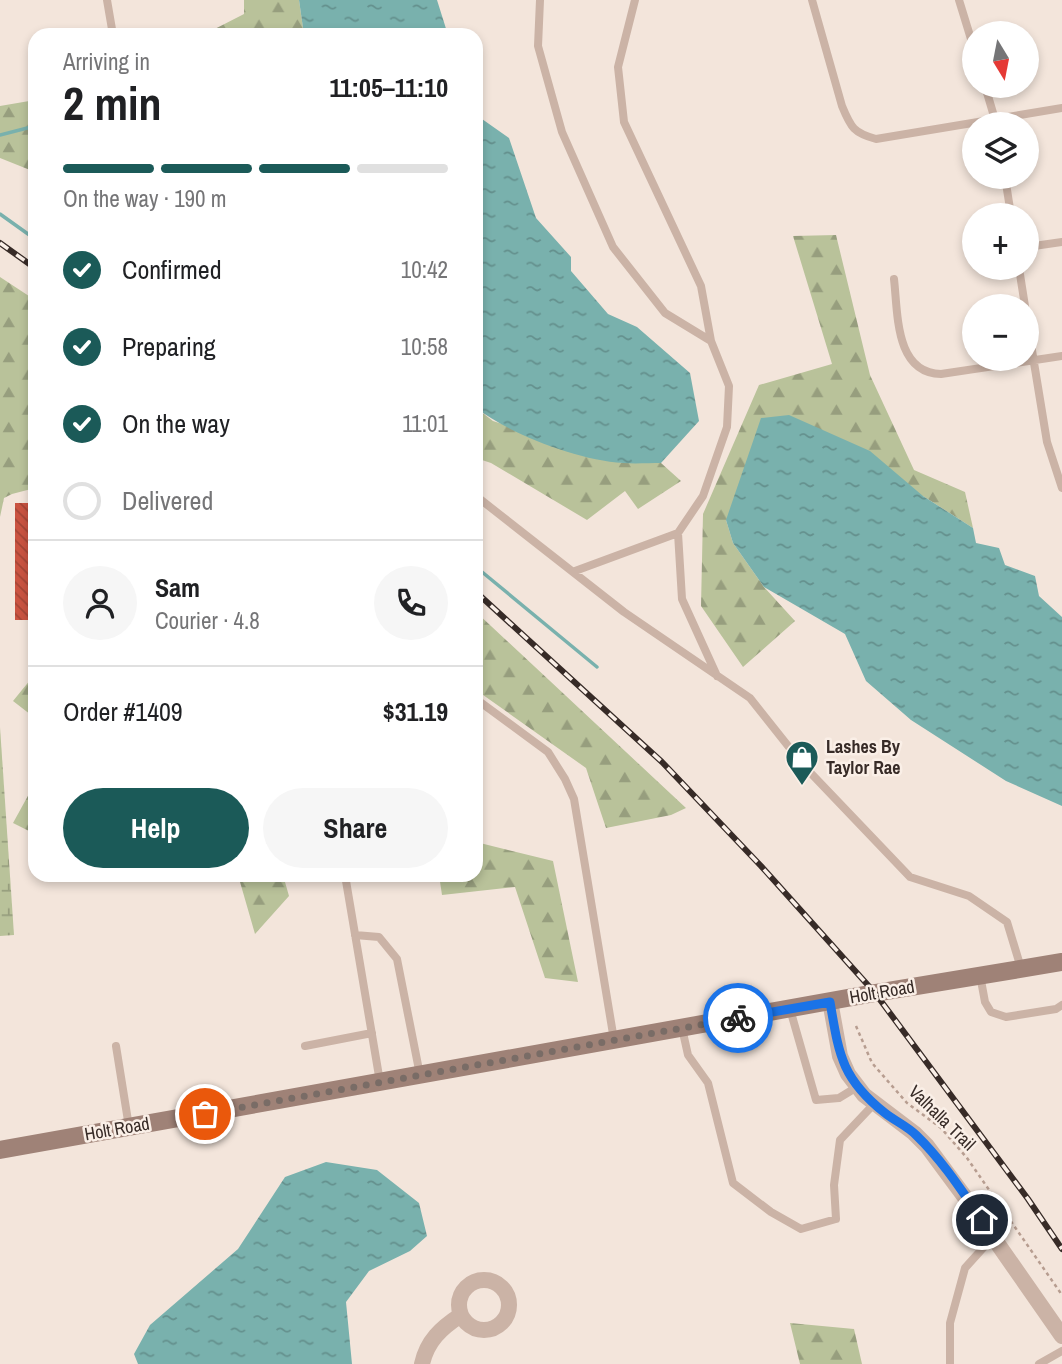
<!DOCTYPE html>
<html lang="en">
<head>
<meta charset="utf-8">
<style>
	body { margin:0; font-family:"Archivo Narrow",sans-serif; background:#f6f6f6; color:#202124; height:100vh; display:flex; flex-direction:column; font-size:26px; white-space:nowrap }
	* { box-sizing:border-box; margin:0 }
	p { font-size:23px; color:#757577 }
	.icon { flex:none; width:38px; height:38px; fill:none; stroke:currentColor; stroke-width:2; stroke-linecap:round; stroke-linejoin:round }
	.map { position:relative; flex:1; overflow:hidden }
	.side { position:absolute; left:28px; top:28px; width:455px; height:854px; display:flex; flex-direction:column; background:#fff; border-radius:21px; box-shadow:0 4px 10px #0003 }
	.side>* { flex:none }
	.needle { width:46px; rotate:170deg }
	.controls { position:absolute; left:962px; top:21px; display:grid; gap:14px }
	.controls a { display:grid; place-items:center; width:77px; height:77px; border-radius:50%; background:#fff; box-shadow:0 4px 10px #0003; font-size:35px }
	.pin { position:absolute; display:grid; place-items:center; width:60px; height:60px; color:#fff; margin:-30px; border:4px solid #fff; border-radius:50%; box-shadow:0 2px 7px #0007 }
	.courier { position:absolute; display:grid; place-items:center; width:70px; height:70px; margin:-35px; border:5px solid #1a73e8; border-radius:50%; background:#fff; color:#222; box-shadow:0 2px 9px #0007 }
	.overview em { font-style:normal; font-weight:800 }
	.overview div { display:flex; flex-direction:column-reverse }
	.overview { display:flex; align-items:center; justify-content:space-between; height:119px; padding:0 35px }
	h1 { font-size:46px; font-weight:800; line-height:52px }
	.bar { display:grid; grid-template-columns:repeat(4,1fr); gap:10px 7px; align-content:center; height:84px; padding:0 35px }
	.bar i { height:9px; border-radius:5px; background:#e0e0e0 }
	.bar .on { background:#1b5a58 }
	.bar p { grid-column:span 4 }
	.line { display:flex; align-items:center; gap:18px; padding:0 35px; border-top:2px solid #e0e0e0 }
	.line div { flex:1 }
	.round { display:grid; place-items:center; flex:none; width:74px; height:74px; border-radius:37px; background:#f6f6f6 }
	ol { padding:0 35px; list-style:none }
	li { display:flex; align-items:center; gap:21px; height:77px }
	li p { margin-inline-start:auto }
	li .icon { padding:7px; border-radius:50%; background:#1b5a58; color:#fff; stroke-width:4 }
	li:last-child { color:#757577 }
	li i { width:38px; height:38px; border:4px solid #e0e0e0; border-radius:50% }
	.button { display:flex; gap:14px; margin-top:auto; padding:14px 35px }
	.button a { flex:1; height:80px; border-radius:42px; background:#1b5a58; color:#fff; font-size:28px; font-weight:800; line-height:80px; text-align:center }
	.button a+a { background:#f6f6f6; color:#202124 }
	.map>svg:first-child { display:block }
	.forest { fill:url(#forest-firs) }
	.wetland { fill:url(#wetland-marsh) }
	.water { fill:url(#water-ripples) }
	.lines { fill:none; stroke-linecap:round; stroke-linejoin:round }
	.stream { stroke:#79b1ad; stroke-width:3.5 }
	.building { fill:url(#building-back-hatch) }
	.path { stroke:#b79d90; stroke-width:2.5; stroke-dasharray:3.5 3.5; stroke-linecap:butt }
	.lane { stroke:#cbb3a6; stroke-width:8 }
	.street { stroke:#cbb3a6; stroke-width:16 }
	.secondary { stroke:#9f8277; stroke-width:18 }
	.rail-casing { stroke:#372b27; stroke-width:6 }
	.rail { stroke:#faefe7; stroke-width:3.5; stroke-dasharray:10; stroke-linecap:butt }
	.done { stroke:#796c66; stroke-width:7; stroke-dasharray:0 12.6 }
	.route { stroke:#1a73e8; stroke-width:9 }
	.labels { text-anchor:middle; stroke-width:5; stroke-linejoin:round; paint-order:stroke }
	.poi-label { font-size:18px; font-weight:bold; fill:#372b27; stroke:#faefe7; text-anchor:start }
	.street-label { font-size:18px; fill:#372b27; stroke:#faefe7 }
</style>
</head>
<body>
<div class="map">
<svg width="1062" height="1364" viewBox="0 0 1062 1364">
	<defs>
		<pattern id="forest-firs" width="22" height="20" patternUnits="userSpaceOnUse" patternTransform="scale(1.75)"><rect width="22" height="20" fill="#b9c29a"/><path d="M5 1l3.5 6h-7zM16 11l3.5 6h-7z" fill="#979e7e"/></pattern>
		<pattern id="wetland-marsh" width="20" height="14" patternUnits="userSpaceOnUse" patternTransform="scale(1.75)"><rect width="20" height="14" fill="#b9c29a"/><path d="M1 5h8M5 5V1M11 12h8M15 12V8" fill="none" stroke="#979e7e"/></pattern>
		<pattern id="water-ripples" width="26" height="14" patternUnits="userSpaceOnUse" patternTransform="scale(1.75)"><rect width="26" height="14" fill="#79b1ad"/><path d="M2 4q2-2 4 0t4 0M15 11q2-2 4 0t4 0" fill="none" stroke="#64908d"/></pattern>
		<pattern id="building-back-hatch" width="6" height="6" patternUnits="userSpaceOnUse" patternTransform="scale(1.75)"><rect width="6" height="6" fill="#ca5341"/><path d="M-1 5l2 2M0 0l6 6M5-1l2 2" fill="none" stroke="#a54536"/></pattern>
	</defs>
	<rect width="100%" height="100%" fill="#f3e5db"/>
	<path class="forest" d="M 244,0 L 299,0 L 304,35 L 203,35 L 244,14 Z
		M 35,100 L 35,172 L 0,158 L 0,106 Z
		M 836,235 L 870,375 L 914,470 L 965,492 L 973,528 L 923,496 L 726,520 L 733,543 L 764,587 L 795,621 L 743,667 L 701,606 L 703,514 L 759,385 L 832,364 L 793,236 Z
		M 0,277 L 35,300 L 35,488 L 12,494 L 4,498 L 0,517 Z
		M 476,408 L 493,421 L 622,463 L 661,463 L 681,481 L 638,509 L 625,491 L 587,520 L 491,463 L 476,458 Z
		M 476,612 L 686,808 L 671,815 L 606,828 L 586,768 L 476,690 Z
		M 35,674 L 35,718 L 13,701 Z
		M 35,783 L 35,826 L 29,831 L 13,823 Z
		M 476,842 L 553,861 L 578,982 L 545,978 L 515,887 L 442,895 L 439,875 L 476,875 Z
		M 238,875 L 283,875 L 289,896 L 255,934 Z
		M 790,1323 L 854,1329 L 862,1364 L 800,1364 Z"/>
	<path class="wetland" d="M 0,727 L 14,935 L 0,936 Z"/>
	<path class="water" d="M 299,0 L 437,0 L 448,35 L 304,35 Z
		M 476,92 L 482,119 L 509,138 L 536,218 L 571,257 L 571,271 L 608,314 L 637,327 L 690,373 L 699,421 L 661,463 C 649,463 635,464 623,463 C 578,460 512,435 476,408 Z
		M 789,415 L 870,451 L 923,496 L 973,528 L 976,543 L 999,548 L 1005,565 L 1035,576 L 1039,596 L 1062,617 L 1062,806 L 1006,781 L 911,720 L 866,681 L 845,634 L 764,587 L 733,543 L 726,520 L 761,418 Z
		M 326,1162 L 377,1170 L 419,1203 L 427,1236 L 410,1251 L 369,1271 L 346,1302 L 352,1364 L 138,1364 L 134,1354 L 150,1325 L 238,1249 L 285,1177 Z"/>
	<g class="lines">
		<path class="stream" d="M 0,135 L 35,126
			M 0,214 L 35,239
			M 476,567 L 597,667"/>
	</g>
	<path class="building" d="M 15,503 L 35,503 L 35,620 L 15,620 Z"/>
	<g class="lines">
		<path class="path" d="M 856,1026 L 872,1063 L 907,1103 L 941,1128 L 967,1158 L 1062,1295"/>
		<path class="lane" d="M 107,0 L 113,35
			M 540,0 L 538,46 L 562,132 L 613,247 L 665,313 L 711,341 L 729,386 L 727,427 L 703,496 L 678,533 L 575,571
			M 635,0 L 618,67 L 624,122 L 701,286 L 711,341
			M 812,0 L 842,106 C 851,128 854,133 876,139 L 1062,108
			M 959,0 L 975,52
			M 985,86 L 996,123
			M 1005,177 L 1011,215
			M 1027,247 L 1062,242
			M 1019,268 L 1025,306
			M 894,279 C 898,314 895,373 941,374 L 1062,356
			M 1027,320 L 1047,442 L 1062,488
			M 476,496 L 624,612 L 750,698 L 804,766 L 910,877 L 969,896 L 1007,922 L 1021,968
			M 678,533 L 682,599 L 717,676
			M 476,699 L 548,752 L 565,779 L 574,799 L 614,1040
			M 345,875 L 380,1082
			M 355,935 L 379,937 L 397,959 L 420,1075
			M 980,975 L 985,1002 L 991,1012 L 1006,1017 L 1056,1009 L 1062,1005
			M 790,1009 L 816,1100 L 839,1098 L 857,1087
			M 682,1028 L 688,1055 L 708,1083 L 733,1183 L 771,1212 L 801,1229 L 836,1219 L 834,1185 L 840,1140 L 874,1104
			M 116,1046 L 129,1127
			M 305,1046 L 372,1033
			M 950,1364 L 950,1323 L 965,1268 L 993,1237
			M 1039,1364 L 1062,1351"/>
		<path class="street" d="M 830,1001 L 840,1056 L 848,1074 L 864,1095 L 914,1133 L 927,1146 L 970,1204 L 1062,1336
			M459 1305a25 25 0 1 1 50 0a25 25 0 1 1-50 0Z
			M 422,1364 C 427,1341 441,1328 461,1315"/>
		<path class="secondary" d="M 0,1150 L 875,993 L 1062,962"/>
		<defs>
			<path id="rail" d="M 0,243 L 35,268
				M 476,592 L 662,762 L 761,866 L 875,993 L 1028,1199 L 1062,1249"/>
		</defs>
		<use href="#rail" class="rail-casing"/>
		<use href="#rail" class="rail"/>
	</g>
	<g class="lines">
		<path class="done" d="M 205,1114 L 738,1018"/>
		<path class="route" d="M 738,1018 L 830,1002 C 839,1054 841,1078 885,1113 C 895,1121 907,1126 916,1135 C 942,1160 962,1191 982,1220"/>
	</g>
	<defs>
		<symbol id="shop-pin" viewBox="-11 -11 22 30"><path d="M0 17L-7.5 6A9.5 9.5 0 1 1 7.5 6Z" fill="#1b5a58" stroke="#faefe7"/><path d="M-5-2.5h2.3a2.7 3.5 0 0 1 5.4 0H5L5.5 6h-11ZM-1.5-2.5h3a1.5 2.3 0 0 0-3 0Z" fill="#fff"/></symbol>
	</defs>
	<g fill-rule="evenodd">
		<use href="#shop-pin" x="783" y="738" width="38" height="52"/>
	</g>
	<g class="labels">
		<g class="poi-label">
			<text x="826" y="753">Lashes By<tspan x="826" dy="21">Taylor Rae</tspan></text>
		</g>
		<g class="street-label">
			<text transform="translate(882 992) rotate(-10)" y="6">Holt Road</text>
			<text transform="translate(942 1118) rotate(44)" y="6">Valhalla Trail</text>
			<text transform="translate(117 1129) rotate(-10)" y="6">Holt Road</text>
		</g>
	</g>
</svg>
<div class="controls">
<a><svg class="needle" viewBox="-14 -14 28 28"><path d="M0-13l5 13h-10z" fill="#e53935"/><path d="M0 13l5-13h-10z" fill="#757577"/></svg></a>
<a><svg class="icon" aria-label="layers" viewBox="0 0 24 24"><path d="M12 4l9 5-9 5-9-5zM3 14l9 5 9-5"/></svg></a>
<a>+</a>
<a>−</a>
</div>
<div class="pin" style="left:205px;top:1114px;background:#ea580c"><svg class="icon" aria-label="bag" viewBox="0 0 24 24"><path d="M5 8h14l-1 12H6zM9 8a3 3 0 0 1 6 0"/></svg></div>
<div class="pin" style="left:982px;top:1220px;background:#1f2937"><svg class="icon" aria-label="home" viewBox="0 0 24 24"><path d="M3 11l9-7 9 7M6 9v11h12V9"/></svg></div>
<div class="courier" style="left:738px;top:1018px"><svg class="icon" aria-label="bike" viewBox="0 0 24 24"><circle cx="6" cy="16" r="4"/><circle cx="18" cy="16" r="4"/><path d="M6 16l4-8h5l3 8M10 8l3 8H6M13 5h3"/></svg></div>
<section class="side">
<div class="overview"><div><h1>2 min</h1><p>Arriving in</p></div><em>11:05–11:10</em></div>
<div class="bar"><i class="on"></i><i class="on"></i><i class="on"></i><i></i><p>On the way · 190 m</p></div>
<ol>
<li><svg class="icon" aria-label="check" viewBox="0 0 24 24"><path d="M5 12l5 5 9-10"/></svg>Confirmed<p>10:42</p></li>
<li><svg class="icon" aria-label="check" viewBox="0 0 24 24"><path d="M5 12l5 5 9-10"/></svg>Preparing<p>10:58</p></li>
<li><svg class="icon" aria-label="check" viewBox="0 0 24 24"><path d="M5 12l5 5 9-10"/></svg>On the way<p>11:01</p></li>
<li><i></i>Delivered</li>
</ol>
<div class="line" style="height:126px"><a class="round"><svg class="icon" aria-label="person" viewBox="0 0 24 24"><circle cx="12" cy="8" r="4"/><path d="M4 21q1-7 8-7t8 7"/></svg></a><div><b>Sam</b><p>Courier · 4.8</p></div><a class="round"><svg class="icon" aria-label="phone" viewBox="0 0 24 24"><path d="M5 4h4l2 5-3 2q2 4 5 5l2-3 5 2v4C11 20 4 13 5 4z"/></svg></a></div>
<div class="line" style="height:91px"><div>Order #1409</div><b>$31.19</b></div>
<div class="button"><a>Help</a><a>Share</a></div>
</section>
</div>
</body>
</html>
